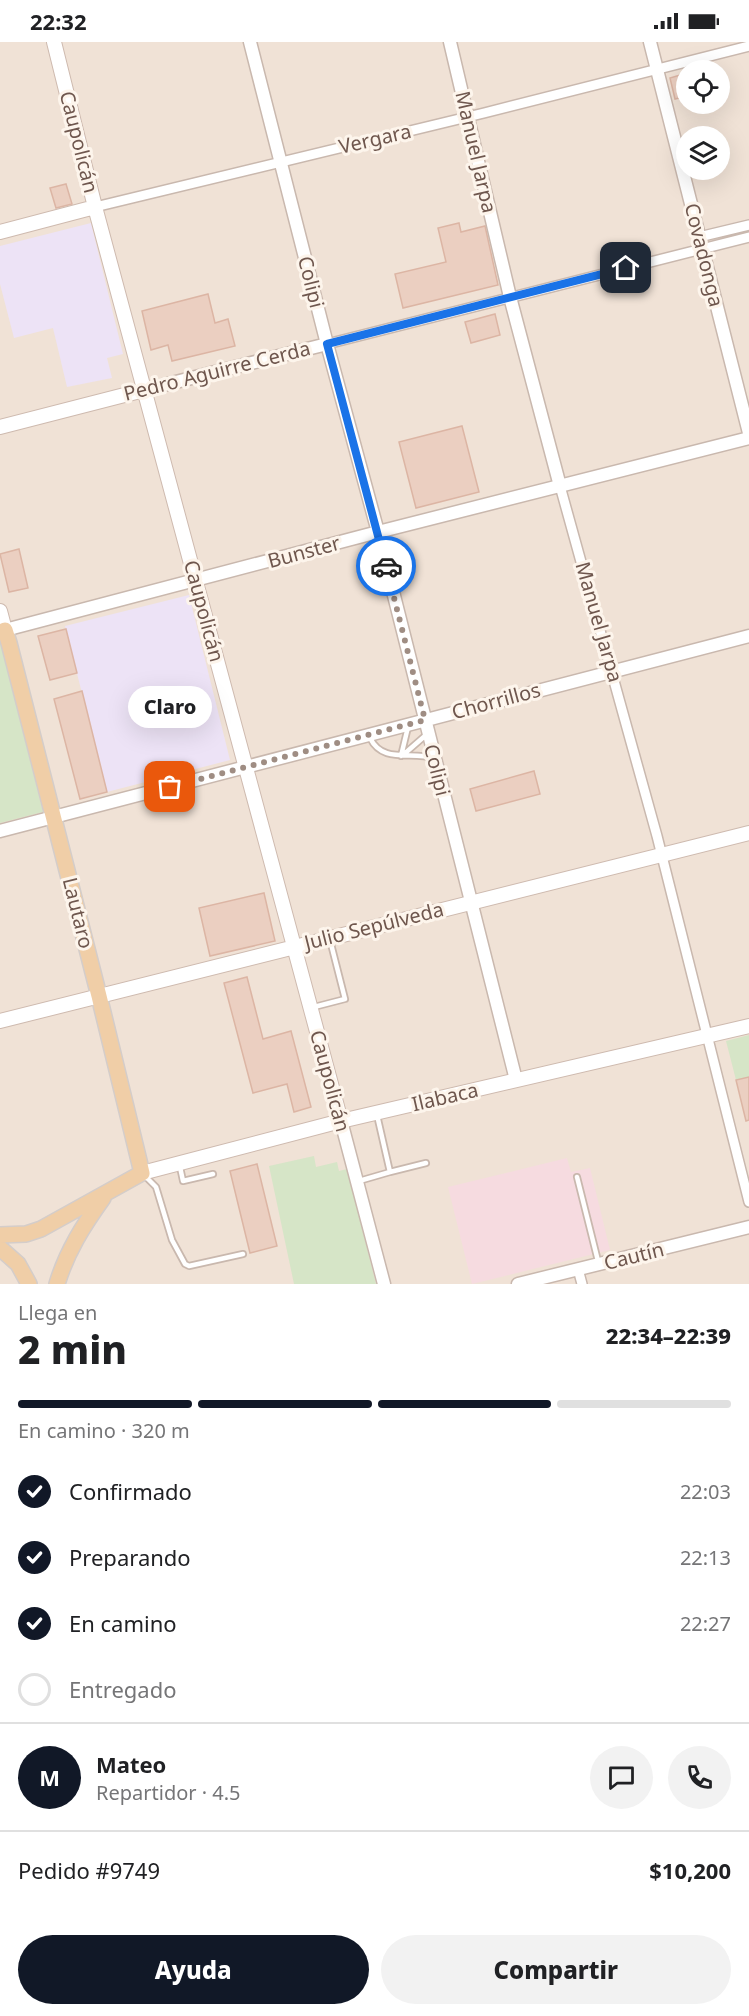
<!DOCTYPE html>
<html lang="es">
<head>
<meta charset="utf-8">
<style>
	body { margin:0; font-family:"Noto Sans",sans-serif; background:#f2f2f2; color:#202124; height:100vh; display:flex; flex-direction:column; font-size:22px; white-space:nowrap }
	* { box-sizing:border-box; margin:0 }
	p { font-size:20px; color:#757577 }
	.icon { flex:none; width:33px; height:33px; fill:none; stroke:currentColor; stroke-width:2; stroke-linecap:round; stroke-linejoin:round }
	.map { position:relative; height:1242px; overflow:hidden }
	.panel { display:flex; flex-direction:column; background:#fff; flex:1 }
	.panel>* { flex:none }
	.tools { position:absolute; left:676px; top:18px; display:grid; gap:12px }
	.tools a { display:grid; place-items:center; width:54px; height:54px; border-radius:50%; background:#fff; box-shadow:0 6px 24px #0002; font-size:30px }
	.pin { position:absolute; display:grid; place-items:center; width:51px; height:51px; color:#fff; margin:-26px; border-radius:12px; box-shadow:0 3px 9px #0006 }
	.courier { position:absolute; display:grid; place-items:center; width:60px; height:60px; margin:-30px; border:4px solid #1a73e8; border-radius:50%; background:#fff; color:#222; box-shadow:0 2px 8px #0007 }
	.bubble { position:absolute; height:42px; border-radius:21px; background:#fff; box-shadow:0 6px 24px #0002; font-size:20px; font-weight:800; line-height:42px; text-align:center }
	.summary em { font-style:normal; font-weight:800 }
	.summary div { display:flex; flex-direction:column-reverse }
	.summary { display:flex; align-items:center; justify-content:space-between; height:102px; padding:0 18px }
	h1 { font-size:39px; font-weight:800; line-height:45px }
	.bar { display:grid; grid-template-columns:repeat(4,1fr); gap:9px 6px; align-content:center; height:72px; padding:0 18px }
	.bar i { height:8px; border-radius:4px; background:#e0e0e0 }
	.bar .on { background:#111827 }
	.bar p { grid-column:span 4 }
	.line { display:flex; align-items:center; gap:15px; padding:0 18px; border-top:2px solid #e0e0e0 }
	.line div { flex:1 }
	.round { display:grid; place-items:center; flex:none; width:63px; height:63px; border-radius:32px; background:#f2f2f2 }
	ol { padding:0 18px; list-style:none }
	li { display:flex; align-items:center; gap:18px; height:66px }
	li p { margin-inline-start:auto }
	li .icon { padding:6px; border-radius:50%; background:#111827; color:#fff; stroke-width:4 }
	li:last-child { color:#757577 }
	li i { width:33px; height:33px; border:3px solid #e0e0e0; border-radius:50% }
	.cta { display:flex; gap:12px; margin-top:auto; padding:12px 18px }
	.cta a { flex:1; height:69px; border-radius:36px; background:#111827; color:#fff; font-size:24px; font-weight:800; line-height:69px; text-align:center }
	.cta a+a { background:#f2f2f2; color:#202124 }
	.status { display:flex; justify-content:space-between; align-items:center; height:42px; padding:0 30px; background:#fff; direction:ltr }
	.status svg { height:16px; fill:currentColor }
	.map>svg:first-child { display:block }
	.residential { fill:#f0e2d6; fill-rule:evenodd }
	.education { fill:#ede3f6 }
	.medical { fill:#f6dbe0 }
	.green { fill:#d6e5c7 }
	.building { fill:#ebcfc1; stroke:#dcb5a4; stroke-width:1.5 }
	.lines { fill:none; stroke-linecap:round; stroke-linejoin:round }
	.service-casing { stroke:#c9b8ae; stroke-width:8 }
	.minor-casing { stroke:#c9b8ae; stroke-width:12 }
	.tertiary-casing { stroke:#c9b8ae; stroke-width:15 }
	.secondary-casing { stroke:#cebaaf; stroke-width:16 }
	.primary-casing { stroke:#d4cdca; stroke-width:18 }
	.service { stroke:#fff; stroke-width:4.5 }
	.minor { stroke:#fff; stroke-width:9 }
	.tertiary { stroke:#fff; stroke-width:12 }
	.secondary { stroke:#fff; stroke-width:14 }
	.primary { stroke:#f0cea7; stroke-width:15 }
	.done { stroke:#9f8d83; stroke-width:6; stroke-dasharray:0 10.8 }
	.route { stroke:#1a73e8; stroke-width:8 }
	.labels { text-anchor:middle; stroke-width:6; stroke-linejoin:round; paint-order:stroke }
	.street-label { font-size:20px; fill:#6f574e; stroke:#fdf5ec }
</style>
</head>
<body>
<div class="status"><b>22:32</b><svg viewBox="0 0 49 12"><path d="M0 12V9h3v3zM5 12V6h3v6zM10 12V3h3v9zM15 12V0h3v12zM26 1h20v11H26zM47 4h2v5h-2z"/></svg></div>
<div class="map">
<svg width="749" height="1242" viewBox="0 0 749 1242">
	<rect width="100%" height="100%" fill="#f9f0e6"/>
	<path class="residential" d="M 0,0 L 749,0 L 749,1242 L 0,1242 ZM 687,28 L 720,28 L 720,62 L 687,62 ZM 687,94 L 720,94 L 720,128 L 687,128 Z"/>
	<path class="education" d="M 91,181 L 123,312 L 107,316 L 112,336 L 67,345 L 53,286 L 14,296 L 0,242 L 0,204 Z
		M 189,553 L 230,718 L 107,750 L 65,584 Z"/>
	<path class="medical" d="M 567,1116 L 571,1130 L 590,1126 L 610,1208 L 472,1242 L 448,1145 Z"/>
	<path class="green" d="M 0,598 L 43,770 L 0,781 Z
		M 749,993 L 749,1035 L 736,1038 L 726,999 Z
		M 314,1114 L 316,1125 L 337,1120 L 339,1129 L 347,1127 L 376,1242 L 294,1242 L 269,1124 Z"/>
	<path class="building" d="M 687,31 L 687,54 L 675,57 L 670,36 Z
		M 66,142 L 72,162 L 56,166 L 50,146 Z
		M 459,181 L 461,190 L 485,184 L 498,243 L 403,266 L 395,232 L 446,220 L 438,186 Z
		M 208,252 L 215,281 L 228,277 L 235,304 L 172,319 L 168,303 L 151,308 L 142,269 Z
		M 495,272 L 500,293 L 471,301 L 465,280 Z
		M 462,384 L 479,450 L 416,466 L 399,400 Z
		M 19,507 L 28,546 L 9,550 L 0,512 Z
		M 66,587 L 77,631 L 50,638 L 38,594 Z
		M 82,649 L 107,750 L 80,757 L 54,657 Z
		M 534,729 L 540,752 L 476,769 L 470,747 Z
		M 264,851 L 275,899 L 210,914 L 199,866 Z
		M 247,935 L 263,997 L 291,989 L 311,1065 L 294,1070 L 287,1042 L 253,1051 L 224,941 Z
		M 749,1035 L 749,1078 L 746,1079 L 736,1038 Z
		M 257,1122 L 277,1204 L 250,1211 L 230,1129 Z"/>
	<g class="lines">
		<defs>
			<path id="service" d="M 370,696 C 383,722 410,709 434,716
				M 403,713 L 426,693
				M 401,714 L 408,685
				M 314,965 L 345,957 L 330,898
				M 180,1125 L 183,1139 L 213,1132
				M 390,1130 L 426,1121
				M 145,1134 L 156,1145 L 172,1198 L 185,1222 L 189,1224 L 243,1212
				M 577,1135 L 598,1219
				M 359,1139 L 390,1130 L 377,1073"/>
			<path id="minor" d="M 95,165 L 484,71 L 749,4
				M 699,195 L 749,183
				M 327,302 L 749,195
				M 560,444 L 657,794 L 749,1160
				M 578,1227 L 582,1242"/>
			<path id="tertiary" d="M 250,0 L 327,302 L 378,490 L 516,1038
				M 450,0 L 510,255 L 560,444
				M 650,0 L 749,391
				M 144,348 L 327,302
				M 5,588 L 378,490 L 749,396
				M 0,789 L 749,594
				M 341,1079 L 384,1242
				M 518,1242 L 749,1185"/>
			<path id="secondary" d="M 54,0 L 95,165 L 341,1079
				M 0,190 L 95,165
				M 0,385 L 144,348
				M 0,569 L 5,588
				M 0,979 L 749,791
				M 142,1131 L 341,1079 L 749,984"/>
			<path id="primary" d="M 0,590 L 5,588 L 9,601 L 99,954 L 142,1131 L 41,1187 L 26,1192 L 0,1193
				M 0,1206 L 18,1222 L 29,1242
				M 57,1242 C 67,1209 83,1184 103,1156"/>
		</defs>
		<use href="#service" class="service-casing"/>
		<use href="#minor" class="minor-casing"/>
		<use href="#tertiary" class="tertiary-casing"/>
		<use href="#secondary" class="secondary-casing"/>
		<use href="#primary" class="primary-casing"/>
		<use href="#service" class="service"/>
		<use href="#minor" class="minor"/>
		<use href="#tertiary" class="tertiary"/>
		<use href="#secondary" class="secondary"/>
		<use href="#primary" class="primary"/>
	</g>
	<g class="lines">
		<path class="done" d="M 170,745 L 425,678 L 386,524"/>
		<path class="route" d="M 386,524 L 327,302 L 626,226"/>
	</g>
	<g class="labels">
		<g class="street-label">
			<text transform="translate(375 97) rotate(-13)" y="7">Vergara</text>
			<text transform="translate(79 100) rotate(76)" y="7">Caupolicán</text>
			<text transform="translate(476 110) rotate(77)" y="7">Manuel Jarpa</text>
			<text transform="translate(704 213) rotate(76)" y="7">Covadonga</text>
			<text transform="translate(311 240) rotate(76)" y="7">Colipi</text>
			<text transform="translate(217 329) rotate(-14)" y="7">Pedro Aguirre Cerda</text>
			<text transform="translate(304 510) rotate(-15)" y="7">Bunster</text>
			<text transform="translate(204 569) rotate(75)" y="7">Caupolicán</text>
			<text transform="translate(599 580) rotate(74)" y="7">Manuel Jarpa</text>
			<text transform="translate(496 659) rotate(-15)" y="7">Chorrillos</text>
			<text transform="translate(437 728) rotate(76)" y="7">Colipi</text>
			<text transform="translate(78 871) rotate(76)" y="7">Lautaro</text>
			<text transform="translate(374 884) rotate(-14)" y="7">Julio Sepúlveda</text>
			<text transform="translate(330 1039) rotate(75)" y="7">Caupolicán</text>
			<text transform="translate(445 1055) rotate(-13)" y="7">Ilabaca</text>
			<text transform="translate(634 1214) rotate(-14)" y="7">Cautín</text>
		</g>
	</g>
</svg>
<div class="tools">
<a><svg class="icon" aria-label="locate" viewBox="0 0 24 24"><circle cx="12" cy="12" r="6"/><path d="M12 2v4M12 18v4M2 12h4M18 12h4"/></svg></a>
<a><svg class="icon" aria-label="layers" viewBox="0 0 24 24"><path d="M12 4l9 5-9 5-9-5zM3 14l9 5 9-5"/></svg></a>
</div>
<div class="pin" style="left:170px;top:745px;background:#ea580c"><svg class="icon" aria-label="bag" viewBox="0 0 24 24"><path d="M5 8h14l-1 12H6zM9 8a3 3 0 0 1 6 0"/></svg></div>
<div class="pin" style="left:626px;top:226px;background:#1f2937"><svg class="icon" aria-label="home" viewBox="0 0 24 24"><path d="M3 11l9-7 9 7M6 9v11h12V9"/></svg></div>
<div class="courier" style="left:386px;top:524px"><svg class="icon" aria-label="car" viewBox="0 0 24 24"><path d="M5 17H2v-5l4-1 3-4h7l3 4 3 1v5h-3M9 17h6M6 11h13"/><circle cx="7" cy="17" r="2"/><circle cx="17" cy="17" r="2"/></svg></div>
<div class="bubble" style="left:128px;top:644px;width:84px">Claro</div>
</div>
<section class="panel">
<div class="summary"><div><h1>2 min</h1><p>Llega en</p></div><em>22:34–22:39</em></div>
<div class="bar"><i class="on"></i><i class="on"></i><i class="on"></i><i></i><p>En camino · 320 m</p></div>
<ol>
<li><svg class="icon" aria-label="check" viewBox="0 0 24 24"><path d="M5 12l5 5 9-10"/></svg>Confirmado<p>22:03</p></li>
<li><svg class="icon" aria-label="check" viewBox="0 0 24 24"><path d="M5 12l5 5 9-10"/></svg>Preparando<p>22:13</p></li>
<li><svg class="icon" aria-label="check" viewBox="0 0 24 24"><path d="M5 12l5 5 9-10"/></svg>En camino<p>22:27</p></li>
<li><i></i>Entregado</li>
</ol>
<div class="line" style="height:108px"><b class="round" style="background:#111827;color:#fff">M</b><div><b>Mateo</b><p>Repartidor · 4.5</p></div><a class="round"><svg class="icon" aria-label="chat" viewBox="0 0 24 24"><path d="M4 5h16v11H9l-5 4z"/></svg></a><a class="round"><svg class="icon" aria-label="phone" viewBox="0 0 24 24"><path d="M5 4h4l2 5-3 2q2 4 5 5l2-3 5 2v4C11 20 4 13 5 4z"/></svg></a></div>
<div class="line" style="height:78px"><div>Pedido #9749</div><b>$10,200</b></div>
<div class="cta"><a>Ayuda</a><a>Compartir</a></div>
</section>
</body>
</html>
